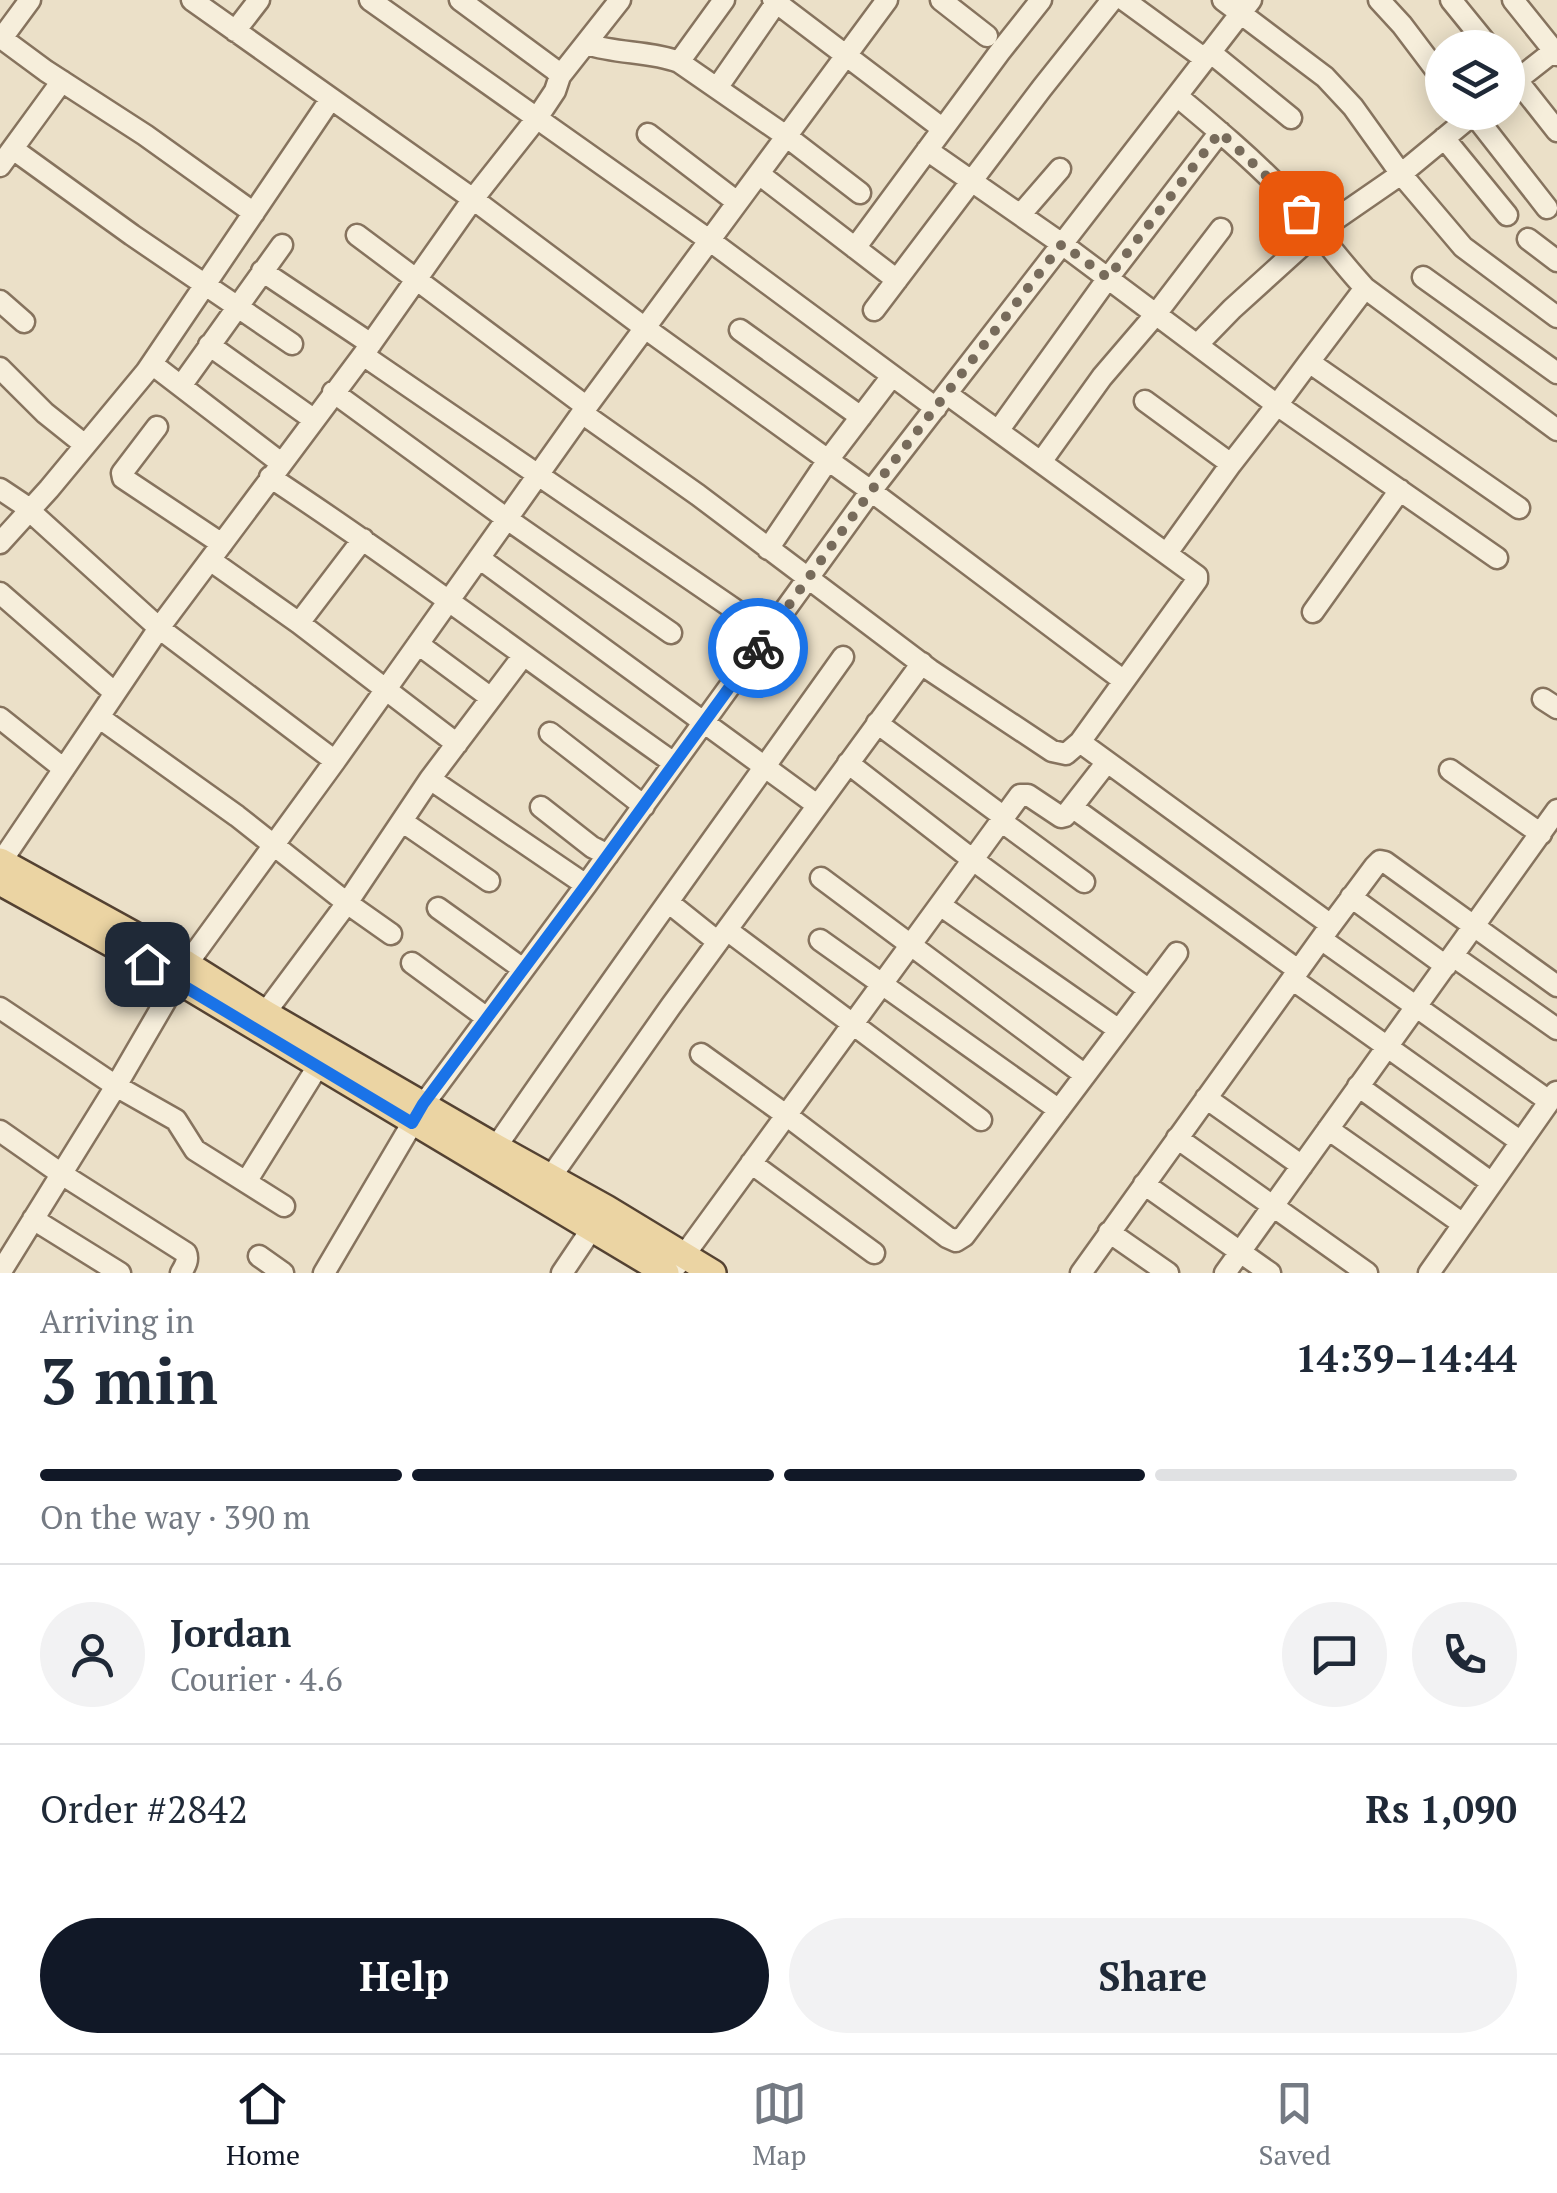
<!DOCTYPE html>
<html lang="en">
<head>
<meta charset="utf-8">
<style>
	body { margin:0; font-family:"PT Serif",serif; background:#f2f2f3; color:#1f2937; height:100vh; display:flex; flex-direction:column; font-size:38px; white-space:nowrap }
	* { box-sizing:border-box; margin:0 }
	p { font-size:32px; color:#747a83 }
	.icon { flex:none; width:55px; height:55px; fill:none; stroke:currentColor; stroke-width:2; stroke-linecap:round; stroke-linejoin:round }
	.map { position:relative; height:1273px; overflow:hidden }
	.panel { display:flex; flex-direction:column; background:#fff; flex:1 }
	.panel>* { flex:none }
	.fabs { position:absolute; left:1425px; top:30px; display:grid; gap:20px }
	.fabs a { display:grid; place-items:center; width:100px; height:100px; border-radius:50%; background:#fff; box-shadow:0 5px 25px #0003; font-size:50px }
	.pin { position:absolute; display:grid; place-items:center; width:85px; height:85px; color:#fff; margin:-42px; border-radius:20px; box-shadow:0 5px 15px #0006 }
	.courier { position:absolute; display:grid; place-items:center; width:100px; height:100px; margin:-50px; border:8px solid #1a73e8; border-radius:50%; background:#fff; color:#222; box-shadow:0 2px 12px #0007 }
	.summary em { font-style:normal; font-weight:600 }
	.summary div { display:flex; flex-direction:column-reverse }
	.summary { display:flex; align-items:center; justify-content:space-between; height:170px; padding:0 40px }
	h1 { font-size:65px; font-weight:600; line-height:75px }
	.bar { display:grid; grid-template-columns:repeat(4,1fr); gap:15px 10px; align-content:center; height:120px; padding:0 40px }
	.bar i { height:12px; border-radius:8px; background:#e0e1e3 }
	.bar .selected { background:#111827 }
	.bar p { grid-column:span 4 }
	.line { display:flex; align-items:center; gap:25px; padding:0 40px; border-top:2px solid #e0e1e3 }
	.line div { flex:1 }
	.round { display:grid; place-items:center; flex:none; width:105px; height:105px; border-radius:52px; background:#f2f2f3 }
	.action { display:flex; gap:20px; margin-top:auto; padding:20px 40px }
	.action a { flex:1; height:115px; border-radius:60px; background:#111827; color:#fff; font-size:40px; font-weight:600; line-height:115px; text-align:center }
	.action a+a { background:#f2f2f3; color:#1f2937 }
	.menu { display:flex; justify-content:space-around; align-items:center; height:140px; border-top:2px solid #e0e1e3; background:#fff; font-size:28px; color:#747a83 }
	.menu a { display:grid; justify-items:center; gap:5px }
	.menu .selected { color:#111827 }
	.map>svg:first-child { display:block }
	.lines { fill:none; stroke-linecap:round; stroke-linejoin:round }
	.minor-casing { stroke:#86735e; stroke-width:25 }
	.major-casing { stroke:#544232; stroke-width:30 }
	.minor { stroke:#f6eedb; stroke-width:20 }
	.major { stroke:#ebd4a3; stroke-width:25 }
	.done { stroke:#776b5b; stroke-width:10; stroke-dasharray:0 18 }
	.route { stroke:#1a73e8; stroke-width:12 }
</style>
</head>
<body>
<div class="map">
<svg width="1557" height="1273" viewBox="0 0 1557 1273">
	<rect width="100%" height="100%" fill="#ebe0c8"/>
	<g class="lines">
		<defs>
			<path id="minor" d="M 192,0 L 473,199 L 645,328 L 871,491 L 1124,681
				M 370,0 L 709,240 L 936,408
				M 773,0 L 943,129
				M 941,0 L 987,36
				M 1124,0 L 1205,59
				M 1223,0 L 1325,77 L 1353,107 L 1401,174 L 1463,247 L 1557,317
				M 1379,0 L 1402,25 L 1442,78
				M 1451,0 L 1490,48
				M 1513,0 L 1554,51 L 1557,49
				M 235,31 L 259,0
				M 0,37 L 46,71 L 145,135 L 254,213
				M 2,38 L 30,0
				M 587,44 C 617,54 650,51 679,62 L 786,136 L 860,193
				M 1210,52 L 1291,118
				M 679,62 L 724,0
				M 1508,69 L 1557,131
				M 560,76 L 620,0
				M 1508,87 L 1554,51 L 1557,55
				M 717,88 L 778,0
				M 1177,96 C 1213,126 1250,157 1283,191 C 1312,222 1336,257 1365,288 L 1557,430
				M 1472,112 L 1547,208
				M 648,134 L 737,202
				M 1444,138 L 1507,215
				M 13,149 L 132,235 L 292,344
				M 927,150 L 1062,244 L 1277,405 L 1231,464 L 1167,553
				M 0,166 L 62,81
				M 759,174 L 897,280
				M 1021,214 L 1060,169
				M 357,235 L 587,407
				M 1528,239 L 1557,261
				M 855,248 L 999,53 L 1041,0
				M 262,271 L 371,344
				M 1423,277 L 1557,373
				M 1365,288 L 1309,362 L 1519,508
				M 0,301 L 24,322
				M 874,310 L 1042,88 L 1112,0
				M 740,330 L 861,417
				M 209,345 L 313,419
				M 1197,345 L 1232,309 L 1317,232 L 1401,174 L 1476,112
				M 363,355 L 769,633
				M 1309,362 L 1277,405 L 1497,558
				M 152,364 L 281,463
				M 0,368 L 45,413 L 85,445
				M 181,386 L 282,245
				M 333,392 L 507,519 L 671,633
				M 947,394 L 1197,576 L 1197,580 L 1080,742 L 1331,925 L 1081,1273
				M 1145,401 L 1231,464
				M 582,413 L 698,495 L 930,670 L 1052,751 L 1066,754 L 1080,742
				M 157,427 L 122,473 L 123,478 L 222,544
				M 998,431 L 1108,278 L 1220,132
				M 1041,462 L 1102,377 L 1156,314 L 1221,229
				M 270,477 C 408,568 539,668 674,763
				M 0,489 L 21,503 L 159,628 L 335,761
				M 0,543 L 49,489 L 146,372 L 330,100
				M 768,549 L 828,460 L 892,376
				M 479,558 L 817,805
				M 210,560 L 299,623 L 457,744
				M 0,593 L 115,693
				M 1313,612 L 1400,490
				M 299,623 L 363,539
				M 418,644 L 491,698
				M 1543,699 L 1557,708
				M 0,718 L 64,769
				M 100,718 L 237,816 L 347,903 L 391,934
				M 877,723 L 1004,817
				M 550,733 L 644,806
				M 848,763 L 973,860 L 1149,990
				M 1450,770 L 1541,834
				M 430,779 L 586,885
				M 541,807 L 592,847 L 608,855
				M 1072,807 L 1298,970
				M 1001,821 L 1084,882
				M 403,822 L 489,881
				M 1,862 L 159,628 L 363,355 L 473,199 L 537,118 L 555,91 L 560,76 L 555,70 L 460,0
				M 821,878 L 1085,1075
				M 1351,897 L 1446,966
				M 668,902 L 718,942
				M 940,905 L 1119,1030
				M 438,908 L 523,969
				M 1331,925 L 1375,866 L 1380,861 L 1385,862 L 1557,986
				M 727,930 L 981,1120
				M 1321,939 L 1549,1101
				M 820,940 L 1059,1110
				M 1453,956 L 1557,1029
				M 412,963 L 487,1018
				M 1292,979 L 1521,1142
				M 0,1008 L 116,1086 L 176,1120 L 195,1150 L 284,1206
				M 265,1013 L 347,903 L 430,779 L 523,656
				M 701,1054 L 786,1115 L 947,1237 L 956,1241 L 964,1236 L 1177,953
				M 1358,1086 L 1492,1183
				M 1206,1098 L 1302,1166
				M 1328,1129 L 1463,1224
				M 0,1131 L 60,1173 L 186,1253 C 189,1260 185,1266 181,1273
				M 1177,1138 L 1367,1273
				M 496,1147 C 609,982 727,820 843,657
				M 751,1163 L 874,1253
				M 550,1178 L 671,1006 L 922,663
				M 246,1182 L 318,1066
				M 1144,1184 L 1270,1273
				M 33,1219 L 120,1273
				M 1109,1232 L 1168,1273
				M 259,1256 L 283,1273
				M 677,1265 L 1001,821 L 1020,795 L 1028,795 L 1061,817 L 1065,816 L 1107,762
				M 0,1273 L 116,1086 L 187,964 L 335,761 L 582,413 L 887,0
				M 324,1273 L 423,1105 L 586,885 L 871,491 L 1251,0
				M 562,1273 L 599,1218
				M 1225,1273 L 1557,810
				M 1429,1273 L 1556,1092"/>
			<path id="major" d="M 0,861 L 187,964 L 265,1013 L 496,1147 L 606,1208 L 713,1273
				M 0,882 L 177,980 L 666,1273"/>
		</defs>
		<use href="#minor" class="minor-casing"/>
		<use href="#major" class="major-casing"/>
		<use href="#minor" class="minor"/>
		<use href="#major" class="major"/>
	</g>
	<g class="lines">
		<path class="done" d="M 758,648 L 871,491 L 1062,244 L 1108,278 L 1220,132 L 1285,194 L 1301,213"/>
		<path class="route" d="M 147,964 L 412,1123 L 423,1104 L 586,885 L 758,648"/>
	</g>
</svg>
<div class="fabs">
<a><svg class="icon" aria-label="layers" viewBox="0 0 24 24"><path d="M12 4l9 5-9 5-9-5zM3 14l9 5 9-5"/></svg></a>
</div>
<div class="pin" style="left:1301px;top:213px;background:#ea580c"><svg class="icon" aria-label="bag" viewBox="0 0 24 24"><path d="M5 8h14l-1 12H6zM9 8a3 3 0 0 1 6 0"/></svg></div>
<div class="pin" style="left:147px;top:964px;background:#1f2937"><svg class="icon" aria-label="home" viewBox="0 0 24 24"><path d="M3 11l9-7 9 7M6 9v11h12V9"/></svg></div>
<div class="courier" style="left:758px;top:648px"><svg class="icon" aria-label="bike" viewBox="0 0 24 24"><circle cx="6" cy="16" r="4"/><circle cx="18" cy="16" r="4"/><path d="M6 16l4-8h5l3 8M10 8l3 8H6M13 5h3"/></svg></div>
</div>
<section class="panel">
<div class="summary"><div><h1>3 min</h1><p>Arriving in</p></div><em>14:39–14:44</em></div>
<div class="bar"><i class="selected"></i><i class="selected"></i><i class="selected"></i><i></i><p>On the way · 390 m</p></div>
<div class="line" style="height:180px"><a class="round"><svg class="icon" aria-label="person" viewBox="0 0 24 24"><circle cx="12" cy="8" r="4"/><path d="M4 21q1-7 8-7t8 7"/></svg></a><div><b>Jordan</b><p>Courier · 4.6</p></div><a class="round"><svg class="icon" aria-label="chat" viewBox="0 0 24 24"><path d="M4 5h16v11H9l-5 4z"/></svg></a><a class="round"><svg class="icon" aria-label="phone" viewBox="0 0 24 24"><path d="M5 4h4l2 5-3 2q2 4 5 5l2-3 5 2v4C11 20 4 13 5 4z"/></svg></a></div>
<div class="line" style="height:130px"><div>Order #2842</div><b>Rs 1,090</b></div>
<div class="action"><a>Help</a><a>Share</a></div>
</section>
<nav class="menu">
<a class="selected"><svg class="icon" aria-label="home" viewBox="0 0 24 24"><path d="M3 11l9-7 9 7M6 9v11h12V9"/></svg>Home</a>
<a><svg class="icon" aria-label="map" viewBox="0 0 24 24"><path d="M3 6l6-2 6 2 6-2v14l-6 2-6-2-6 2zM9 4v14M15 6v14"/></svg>Map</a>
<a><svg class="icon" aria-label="saved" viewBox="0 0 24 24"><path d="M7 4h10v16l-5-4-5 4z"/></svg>Saved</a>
</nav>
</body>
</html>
